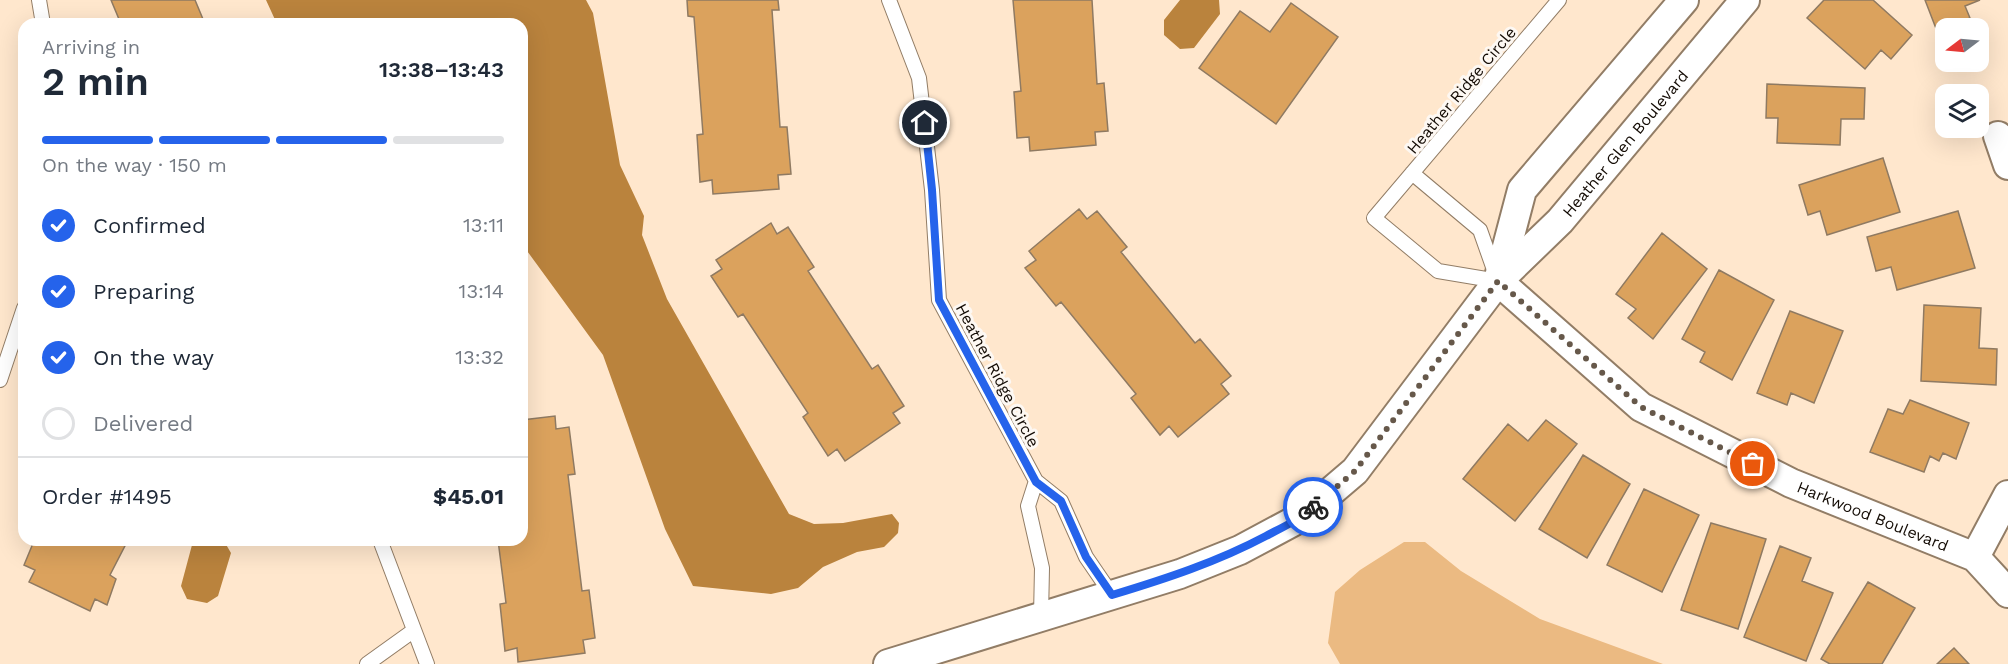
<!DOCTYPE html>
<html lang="en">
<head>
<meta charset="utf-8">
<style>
	body { margin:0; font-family:"Work Sans",sans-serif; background:#f2f2f3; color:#1f2937; height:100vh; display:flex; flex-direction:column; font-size:22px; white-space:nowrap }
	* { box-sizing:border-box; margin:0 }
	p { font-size:20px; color:#747a83 }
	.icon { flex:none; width:33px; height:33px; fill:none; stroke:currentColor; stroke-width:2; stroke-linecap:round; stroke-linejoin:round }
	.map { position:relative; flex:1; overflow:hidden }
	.details { position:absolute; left:18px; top:18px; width:510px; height:528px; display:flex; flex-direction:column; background:#fff; border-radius:18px; box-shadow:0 6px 24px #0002 }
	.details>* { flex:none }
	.needle { width:39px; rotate:254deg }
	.tools { position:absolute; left:1935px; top:18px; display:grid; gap:12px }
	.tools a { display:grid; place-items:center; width:54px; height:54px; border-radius:12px; background:#fff; box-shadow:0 6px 24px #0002; font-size:30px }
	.pin { position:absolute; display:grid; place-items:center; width:51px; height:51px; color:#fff; margin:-26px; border:3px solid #fff; border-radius:50%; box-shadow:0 2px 6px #0007 }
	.courier { position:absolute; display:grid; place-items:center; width:60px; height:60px; margin:-30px; border:4px solid #2563eb; border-radius:50%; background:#fff; color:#222; box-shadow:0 2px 8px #0007 }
	.headline em { font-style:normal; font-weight:600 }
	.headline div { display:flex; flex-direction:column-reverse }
	.headline { display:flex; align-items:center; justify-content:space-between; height:102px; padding:0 24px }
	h1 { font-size:39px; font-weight:600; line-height:45px }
	.bar { display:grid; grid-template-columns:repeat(4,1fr); gap:9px 6px; align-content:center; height:72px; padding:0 24px }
	.bar i { height:8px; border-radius:4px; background:#e0e1e3 }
	.bar .active { background:#2563eb }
	.bar p { grid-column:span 4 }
	.line { display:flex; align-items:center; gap:15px; padding:0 24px; border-top:2px solid #e0e1e3 }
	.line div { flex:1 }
	ol { padding:0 24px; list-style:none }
	li { display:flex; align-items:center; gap:18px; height:66px }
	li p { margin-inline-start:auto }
	li .icon { padding:6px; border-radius:50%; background:#2563eb; color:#fff; stroke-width:4 }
	li:last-child { color:#747a83 }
	li i { width:33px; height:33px; border:3px solid #e0e1e3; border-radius:50% }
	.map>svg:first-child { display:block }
	.green { fill:#ebba82 }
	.water { fill:#ba833d }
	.building { fill:#dba25d; stroke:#8f7a62; stroke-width:1.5 }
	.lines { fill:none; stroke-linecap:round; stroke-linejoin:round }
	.service-casing { stroke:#927d66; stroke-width:16 }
	.minor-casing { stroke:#927d66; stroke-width:32 }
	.service { stroke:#fff; stroke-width:14 }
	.minor { stroke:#fff; stroke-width:28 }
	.done { stroke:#66584a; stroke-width:6; stroke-dasharray:0 10.8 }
	.route { stroke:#2563eb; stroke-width:8 }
	.labels { text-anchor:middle; stroke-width:6; stroke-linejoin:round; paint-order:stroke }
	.street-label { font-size:16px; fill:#130b04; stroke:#fdf8f3 }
</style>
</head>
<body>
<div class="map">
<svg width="2008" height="664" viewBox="0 0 2008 664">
	<rect width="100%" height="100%" fill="#ffe7cd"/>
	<path class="green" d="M 1404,542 L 1425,542 L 1461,571 L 1540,619 L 1663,664 L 1340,664 L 1328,643 L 1335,592 L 1360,570 Z"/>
	<path class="water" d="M 266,0 L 586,0 L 593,13 L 620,165 L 644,216 L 642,235 L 667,299 L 789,514 L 814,524 L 843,523 L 892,514 L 899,523 L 898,533 L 884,547 L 857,552 L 823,567 L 798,588 L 771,594 L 693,586 L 665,529 L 603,355 L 522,244 L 522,24 L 277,24 Z
		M 1180,0 L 1219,0 L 1220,14 L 1194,48 L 1180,49 L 1164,35 L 1164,20 Z
		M 201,540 L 224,541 L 231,553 L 218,596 L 207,603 L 187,599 L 181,586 L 192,545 Z"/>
	<path class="building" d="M 111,0 L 195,0 L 205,24 L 121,24 Z
		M 687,0 L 778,0 L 779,10 L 772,10 L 780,127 L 787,127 L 791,174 L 778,175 L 779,189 L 713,194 L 712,180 L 700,182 L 697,135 L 703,134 L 694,17 L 688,16 Z
		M 1013,0 L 1092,0 L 1097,84 L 1104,83 L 1108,131 L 1095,132 L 1096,145 L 1030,151 L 1029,137 L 1017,138 L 1014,92 L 1021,91 Z
		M 1824,0 L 1873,0 L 1912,35 L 1891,59 L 1881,50 L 1865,69 L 1807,18 Z
		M 1925,0 L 1980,0 L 1965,6 L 1970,18 L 1937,31 Z
		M 1291,3 L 1338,37 L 1276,124 L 1199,68 L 1240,11 L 1270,32 Z
		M 1767,84 L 1865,88 L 1864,119 L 1841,119 L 1840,145 L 1777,143 L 1778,118 L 1766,118 Z
		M 1883,158 L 1900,212 L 1827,235 L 1820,211 L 1808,215 L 1799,185 Z
		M 1079,209 L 1087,219 L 1097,211 L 1127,247 L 1121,252 L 1195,343 L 1200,339 L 1231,376 L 1221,384 L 1229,394 L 1178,437 L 1169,426 L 1160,435 L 1131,398 L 1136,394 L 1061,302 L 1056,306 L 1025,268 L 1036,260 L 1029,251 Z
		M 1958,211 L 1975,268 L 1897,290 L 1891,267 L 1876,271 L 1867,237 Z
		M 771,223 L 777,234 L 788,227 L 814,267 L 808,271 L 872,369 L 878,365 L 904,406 L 893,413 L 900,423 L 845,461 L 837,449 L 828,456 L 803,417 L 808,413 L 743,314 L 738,317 L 711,276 L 722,269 L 716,260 Z
		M 1662,233 L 1707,269 L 1653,339 L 1628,318 L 1636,309 L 1616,294 Z
		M 1719,270 L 1774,300 L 1732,380 L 1700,362 L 1705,352 L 1682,339 Z
		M 1924,305 L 1981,308 L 1979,348 L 1997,349 L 1996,385 L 1921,381 Z
		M 1790,311 L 1843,331 L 1814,403 L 1791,393 L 1787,405 L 1757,393 Z
		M 1910,400 L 1969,423 L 1956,459 L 1943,453 L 1939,461 L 1930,456 L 1924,472 L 1870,452 L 1888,409 L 1903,414 Z
		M 555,416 L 556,429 L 569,427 L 575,474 L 568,475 L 582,591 L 589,590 L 595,638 L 583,640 L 585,653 L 518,662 L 517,648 L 505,651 L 500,604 L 506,603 L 498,540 L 522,540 L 522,420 Z
		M 1546,420 L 1577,444 L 1515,521 L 1463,479 L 1508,424 L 1528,441 Z
		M 1583,455 L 1630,484 L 1587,558 L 1539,529 Z
		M 1644,489 L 1699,515 L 1662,592 L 1607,565 Z
		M 1711,523 L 1766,539 L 1738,629 L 1681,610 Z
		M 42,540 L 128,540 L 110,575 L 116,579 L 107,605 L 95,599 L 90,611 L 29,582 L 35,570 L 24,565 L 34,541 L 40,543 Z
		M 1780,546 L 1811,558 L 1802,581 L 1833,593 L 1806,661 L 1744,637 Z
		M 1868,582 L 1915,608 L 1882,664 L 1830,664 L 1821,659 Z
		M 1954,648 L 1969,664 L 1937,664 Z"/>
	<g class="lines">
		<defs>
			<path id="service" d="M 39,0 L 43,24
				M 889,0 L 919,78 L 932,190 L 939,300 L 1036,481 L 1061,501 L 1086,557 L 1112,595
				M 1412,173 L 1480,230 L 1498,281 L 1438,271 L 1374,218 L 1559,0
				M 0,380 L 24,308
				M 1036,481 L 1028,506 L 1042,568 L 1041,616
				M 380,540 L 427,664
				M 367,664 L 413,631"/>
			<g id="minor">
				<path d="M 1998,136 L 2008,165"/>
				<path id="s1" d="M 1498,281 L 1641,407 L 1791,483 L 1975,557 L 2008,593"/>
				<path d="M 1498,281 L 1522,190 L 1684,0"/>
				<path d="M 1975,557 L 2008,495"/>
				<path id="s2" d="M 888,664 L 1180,574 L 1240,550 L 1300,518 L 1355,471 L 1498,281 L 1560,221 L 1745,0"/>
			</g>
		</defs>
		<use href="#service" class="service-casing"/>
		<use href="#minor" class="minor-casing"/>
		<use href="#service" class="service"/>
		<use href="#minor" class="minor"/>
	</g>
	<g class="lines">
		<path class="done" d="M 1313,507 L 1355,471 L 1498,281 L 1641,407 L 1753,464"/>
		<path class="route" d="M 925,123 L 932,190 L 939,300 L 1036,482 L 1061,501 L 1086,557 L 1112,595 C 1165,579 1217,562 1266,536 C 1283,527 1299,520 1313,507"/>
	</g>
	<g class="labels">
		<g class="street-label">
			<text transform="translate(1461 90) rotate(-50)" y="6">Heather Ridge Circle</text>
			<text dy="6" stroke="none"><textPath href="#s2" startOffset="936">Heather Glen Boulevard</textPath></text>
			<text transform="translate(998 375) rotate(62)" y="6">Heather Ridge Circle</text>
			<text dy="6" stroke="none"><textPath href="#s1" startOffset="447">Harkwood Boulevard</textPath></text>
		</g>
	</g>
</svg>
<div class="tools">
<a><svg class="needle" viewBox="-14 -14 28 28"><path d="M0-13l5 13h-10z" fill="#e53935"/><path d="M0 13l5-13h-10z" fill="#747a83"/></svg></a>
<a><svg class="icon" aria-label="layers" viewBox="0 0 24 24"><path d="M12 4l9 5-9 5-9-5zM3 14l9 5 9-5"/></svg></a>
</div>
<div class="pin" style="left:1753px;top:464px;background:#ea580c"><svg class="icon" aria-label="bag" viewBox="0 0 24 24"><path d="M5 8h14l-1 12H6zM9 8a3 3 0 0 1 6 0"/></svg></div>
<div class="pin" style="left:925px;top:123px;background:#1f2937"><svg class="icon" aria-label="home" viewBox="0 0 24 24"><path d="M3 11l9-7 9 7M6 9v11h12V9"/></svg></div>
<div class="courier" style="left:1313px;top:507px"><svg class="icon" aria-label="bike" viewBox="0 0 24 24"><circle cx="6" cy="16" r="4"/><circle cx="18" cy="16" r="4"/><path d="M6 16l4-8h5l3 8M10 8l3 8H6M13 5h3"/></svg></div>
<section class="details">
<div class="headline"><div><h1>2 min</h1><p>Arriving in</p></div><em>13:38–13:43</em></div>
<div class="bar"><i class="active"></i><i class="active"></i><i class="active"></i><i></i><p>On the way · 150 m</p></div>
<ol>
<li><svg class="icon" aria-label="check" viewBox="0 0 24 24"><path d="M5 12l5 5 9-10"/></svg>Confirmed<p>13:11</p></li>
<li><svg class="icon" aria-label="check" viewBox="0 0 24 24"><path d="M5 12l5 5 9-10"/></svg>Preparing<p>13:14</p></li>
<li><svg class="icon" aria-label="check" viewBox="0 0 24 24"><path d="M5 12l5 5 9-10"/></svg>On the way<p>13:32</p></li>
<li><i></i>Delivered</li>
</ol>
<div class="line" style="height:78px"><div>Order #1495</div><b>$45.01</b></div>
</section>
</div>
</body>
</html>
